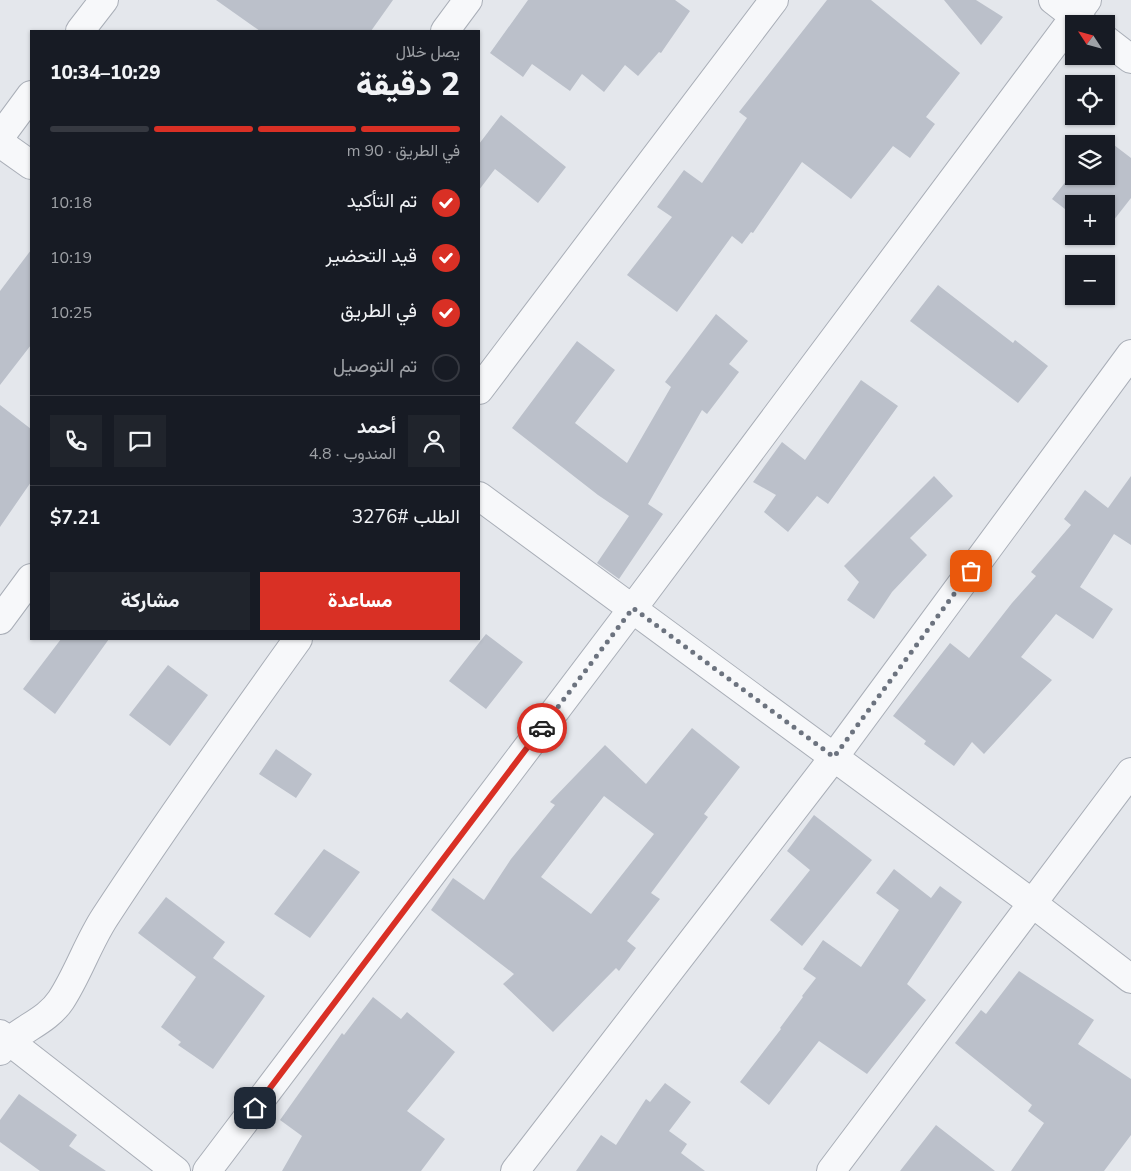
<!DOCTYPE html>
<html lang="ar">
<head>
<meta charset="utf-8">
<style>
	body { margin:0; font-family:"Nunito Sans",Vazirmatn,sans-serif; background:#20242c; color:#f1f3f6; direction:rtl; height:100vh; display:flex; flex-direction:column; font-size:19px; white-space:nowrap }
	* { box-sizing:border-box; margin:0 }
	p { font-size:16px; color:#9ea1a6 }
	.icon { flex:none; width:28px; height:28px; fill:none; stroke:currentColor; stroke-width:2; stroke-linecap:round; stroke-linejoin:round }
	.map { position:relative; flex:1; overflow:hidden; direction:ltr }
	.drawer { position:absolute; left:30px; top:30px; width:450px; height:610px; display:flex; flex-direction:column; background:#171b24; border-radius:0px; box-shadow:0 1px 4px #0004; direction:rtl }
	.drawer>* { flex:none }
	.needle { width:32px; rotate:306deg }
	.buttons { position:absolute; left:1065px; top:15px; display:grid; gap:10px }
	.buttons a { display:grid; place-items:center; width:50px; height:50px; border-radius:0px; background:#171b24; box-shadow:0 1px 4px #0004; font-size:25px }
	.pin { position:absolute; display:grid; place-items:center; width:42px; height:42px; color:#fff; margin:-21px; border-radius:10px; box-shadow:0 2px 8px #0006 }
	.courier { position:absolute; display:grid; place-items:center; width:50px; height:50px; margin:-25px; border:4px solid #d93025; border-radius:50%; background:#fff; color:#222; box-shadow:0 1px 6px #0007 }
	.overview em { font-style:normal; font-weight:800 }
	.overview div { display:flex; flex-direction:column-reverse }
	.overview { display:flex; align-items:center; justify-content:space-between; height:85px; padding:0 20px }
	h1 { font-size:32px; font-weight:800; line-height:38px }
	.bar { display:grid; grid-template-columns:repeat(4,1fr); gap:8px 5px; align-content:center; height:60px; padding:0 20px }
	.bar i { height:6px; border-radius:4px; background:#363941 }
	.bar .selected { background:#d93025 }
	.bar p { grid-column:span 4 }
	.line { display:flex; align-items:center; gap:12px; padding:0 20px; border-top:1px solid #363941 }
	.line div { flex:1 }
	.round { display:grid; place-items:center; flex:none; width:52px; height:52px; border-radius:0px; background:#20242c }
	ol { padding:0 20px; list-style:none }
	li { display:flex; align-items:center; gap:15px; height:55px }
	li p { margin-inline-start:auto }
	li .icon { padding:5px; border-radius:50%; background:#d93025; color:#fff; stroke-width:4 }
	li:last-child { color:#9ea1a6 }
	li i { width:28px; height:28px; border:2px solid #363941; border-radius:50% }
	.cta { display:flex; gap:10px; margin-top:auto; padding:10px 20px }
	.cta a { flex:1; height:58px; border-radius:0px; background:#d93025; color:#fff; font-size:20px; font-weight:800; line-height:58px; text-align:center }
	.cta a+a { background:#20242c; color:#f1f3f6 }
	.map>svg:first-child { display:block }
	.building { fill:#bbc0ca; fill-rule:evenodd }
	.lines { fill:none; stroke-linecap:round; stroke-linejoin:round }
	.minor-casing { stroke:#a9aeb7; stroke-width:30 }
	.minor { stroke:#f7f8fa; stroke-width:28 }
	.done { stroke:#6c737f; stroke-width:5; stroke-dasharray:0 9 }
	.route { stroke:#d93025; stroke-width:6 }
</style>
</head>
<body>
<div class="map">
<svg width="1131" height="1171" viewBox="0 0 1131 1171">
	<rect width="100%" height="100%" fill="#e4e7ec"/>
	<path class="building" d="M 216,0 L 393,0 L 371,31 L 260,31 Z
		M 528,0 L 675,0 L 690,11 L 661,53 L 659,52 L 638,76 L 625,65 L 604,92 L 582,74 L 570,91 L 532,64 L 523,77 L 490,53 Z
		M 827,0 L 871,0 L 960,73 L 926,117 L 935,124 L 910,158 L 893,146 L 851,199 L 802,162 L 753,233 L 751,232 L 742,244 L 732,236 L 677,312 L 627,275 L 672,217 L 657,207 L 684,170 L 702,183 L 747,118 L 739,112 Z
		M 944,0 L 976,0 L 1003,17 L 981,45 Z
		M 501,115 L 566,167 L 538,203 L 495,169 L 479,190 L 479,144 Z
		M 1101,135 L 1131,158 L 1131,198 L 1106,230 L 1106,204 L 1074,204 L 1074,216 L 1052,199 L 1074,171 L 1074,176 L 1106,176 L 1106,144 L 1095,144 Z
		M 31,250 L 31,345 L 0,385 L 0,291 Z
		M 938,285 L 1013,343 L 1015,340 L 1048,366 L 1018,403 L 910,321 Z
		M 716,314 L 748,341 L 729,364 L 739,372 L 707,414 L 702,410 L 648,504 L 663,514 L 619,579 L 597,563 L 629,516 L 598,495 L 512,428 L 577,341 L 615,370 L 575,423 L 627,463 L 671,387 L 665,382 Z
		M 861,380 L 898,406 L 828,504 L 817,496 L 788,532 L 764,512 L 776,495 L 753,482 L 782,442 L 805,460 Z
		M 0,405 L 31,429 L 31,482 L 0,527 Z
		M 934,476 L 953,496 L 910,538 L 927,555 L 892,592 L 874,619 L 847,600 L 859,582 L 844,566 Z
		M 1131,476 L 1131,545 L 1114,534 L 1080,587 L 1113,609 L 1093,639 L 1056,614 L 1021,657 L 1052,680 L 984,754 L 972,742 L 954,766 L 924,744 L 926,741 L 893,716 L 950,643 L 969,658 L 1012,603 L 1036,576 L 1031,572 L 1071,525 L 1064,519 L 1085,490 L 1108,508 Z
		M 486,634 L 523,662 L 486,709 L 449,681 Z
		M 61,639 L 109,639 L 55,714 L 23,689 Z
		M 168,665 L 208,695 L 170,746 L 129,715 Z
		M 692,728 L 740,767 L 704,814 L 708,817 L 651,893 L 660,899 L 627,941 L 636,948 L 619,971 L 616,968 L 553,1032 L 503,984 L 514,974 L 431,910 L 453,878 L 484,900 L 511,859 L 555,805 L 550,802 L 605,745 L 646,784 ZM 604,796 L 654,834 L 591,914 L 541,877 Z
		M 276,749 L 312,774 L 296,798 L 259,774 Z
		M 814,815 L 872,860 L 802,946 L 770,920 L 810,870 L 787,851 Z
		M 324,849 L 360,872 L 310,938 L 274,914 Z
		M 894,869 L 931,898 L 940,886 L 962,902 L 907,984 L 926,1000 L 867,1074 L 819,1041 L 769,1105 L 740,1082 L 781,1029 L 780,1028 L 803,997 L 802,996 L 816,978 L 803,969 L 823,940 L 861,967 L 899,910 L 876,893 Z
		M 166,897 L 225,942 L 213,958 L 265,996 L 213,1069 L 178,1045 L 181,1042 L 161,1027 L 196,977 L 138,933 Z
		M 1019,971 L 1094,1020 L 1078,1044 L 1131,1079 L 1131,1135 L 1104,1171 L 1011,1171 L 1044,1123 L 1028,1111 L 1032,1105 L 955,1043 L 981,1010 L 986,1014 Z
		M 373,997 L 401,1019 L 407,1012 L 455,1052 L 407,1111 L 445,1139 L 421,1171 L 282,1171 L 302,1136 L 280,1120 L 342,1033 L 344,1035 Z
		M 665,1083 L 691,1102 L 669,1131 L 687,1144 L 681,1153 L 705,1171 L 576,1171 L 601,1135 L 616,1145 L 646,1099 L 650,1102 Z
		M 19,1094 L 77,1135 L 69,1146 L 106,1171 L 40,1171 L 0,1142 L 0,1120 Z
		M 936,1125 L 995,1171 L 900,1171 Z"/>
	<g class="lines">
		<defs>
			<path id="minor" d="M 1053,0 L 1084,24
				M 80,31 L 104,0
				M 445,31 L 468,0
				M 1106,40 L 1131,59
				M 0,137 L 31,95
				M 0,143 L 31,165
				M 479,390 L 774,0
				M 479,496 L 1032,903 L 1131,979
				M 0,620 L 31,578
				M 0,1034 L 176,1171
				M 0,1051 C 16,1030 46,1023 61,1000 C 78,974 88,943 105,917 C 167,822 232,731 298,639
				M 207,1171 L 633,608 L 1087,0
				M 515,1171 L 834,757 L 1131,354
				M 831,1171 L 1131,772"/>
		</defs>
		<use href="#minor" class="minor-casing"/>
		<use href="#minor" class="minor"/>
	</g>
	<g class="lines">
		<path class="done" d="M 542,728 L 633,608 L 834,757 L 971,571"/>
		<path class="route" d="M 255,1108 L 542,728"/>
	</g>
</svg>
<div class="buttons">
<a><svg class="needle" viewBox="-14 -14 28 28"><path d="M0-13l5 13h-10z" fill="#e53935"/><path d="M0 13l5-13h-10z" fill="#9ea1a6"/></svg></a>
<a><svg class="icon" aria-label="locate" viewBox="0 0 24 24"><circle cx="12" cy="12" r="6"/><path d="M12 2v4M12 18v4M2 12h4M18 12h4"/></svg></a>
<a><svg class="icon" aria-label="layers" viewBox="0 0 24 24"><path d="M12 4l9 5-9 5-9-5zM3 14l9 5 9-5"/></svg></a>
<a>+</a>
<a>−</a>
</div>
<div class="pin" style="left:971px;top:571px;background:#ea580c"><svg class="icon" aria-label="bag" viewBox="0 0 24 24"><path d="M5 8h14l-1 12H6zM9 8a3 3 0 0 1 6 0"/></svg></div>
<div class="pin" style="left:255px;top:1108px;background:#1f2937"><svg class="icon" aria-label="home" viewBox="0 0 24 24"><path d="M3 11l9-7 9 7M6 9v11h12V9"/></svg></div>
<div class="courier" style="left:542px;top:728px"><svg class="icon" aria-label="car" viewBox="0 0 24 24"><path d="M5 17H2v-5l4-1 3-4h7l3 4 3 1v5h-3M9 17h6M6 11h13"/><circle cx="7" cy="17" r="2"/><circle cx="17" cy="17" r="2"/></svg></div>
<section class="drawer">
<div class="overview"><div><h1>2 دقيقة</h1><p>يصل خلال</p></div><em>10:29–10:34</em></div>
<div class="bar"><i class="selected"></i><i class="selected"></i><i class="selected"></i><i></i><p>في الطريق · 90 m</p></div>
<ol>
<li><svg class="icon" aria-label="check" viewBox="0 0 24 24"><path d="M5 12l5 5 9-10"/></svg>تم التأكيد<p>10:18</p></li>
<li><svg class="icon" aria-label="check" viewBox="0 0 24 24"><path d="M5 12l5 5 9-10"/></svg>قيد التحضير<p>10:19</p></li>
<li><svg class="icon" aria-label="check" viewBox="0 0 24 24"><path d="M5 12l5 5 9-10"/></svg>في الطريق<p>10:25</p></li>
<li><i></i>تم التوصيل</li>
</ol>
<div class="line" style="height:90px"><a class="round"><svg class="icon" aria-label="person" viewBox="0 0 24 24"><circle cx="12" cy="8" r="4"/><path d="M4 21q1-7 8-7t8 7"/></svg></a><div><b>أحمد</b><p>المندوب · 4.8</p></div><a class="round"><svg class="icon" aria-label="chat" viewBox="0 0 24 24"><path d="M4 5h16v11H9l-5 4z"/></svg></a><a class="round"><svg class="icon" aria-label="phone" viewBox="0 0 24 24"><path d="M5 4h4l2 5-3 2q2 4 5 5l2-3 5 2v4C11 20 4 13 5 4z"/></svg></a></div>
<div class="line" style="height:65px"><div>الطلب #3276</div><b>$7.21</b></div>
<div class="cta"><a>مساعدة</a><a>مشاركة</a></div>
</section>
</div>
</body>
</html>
